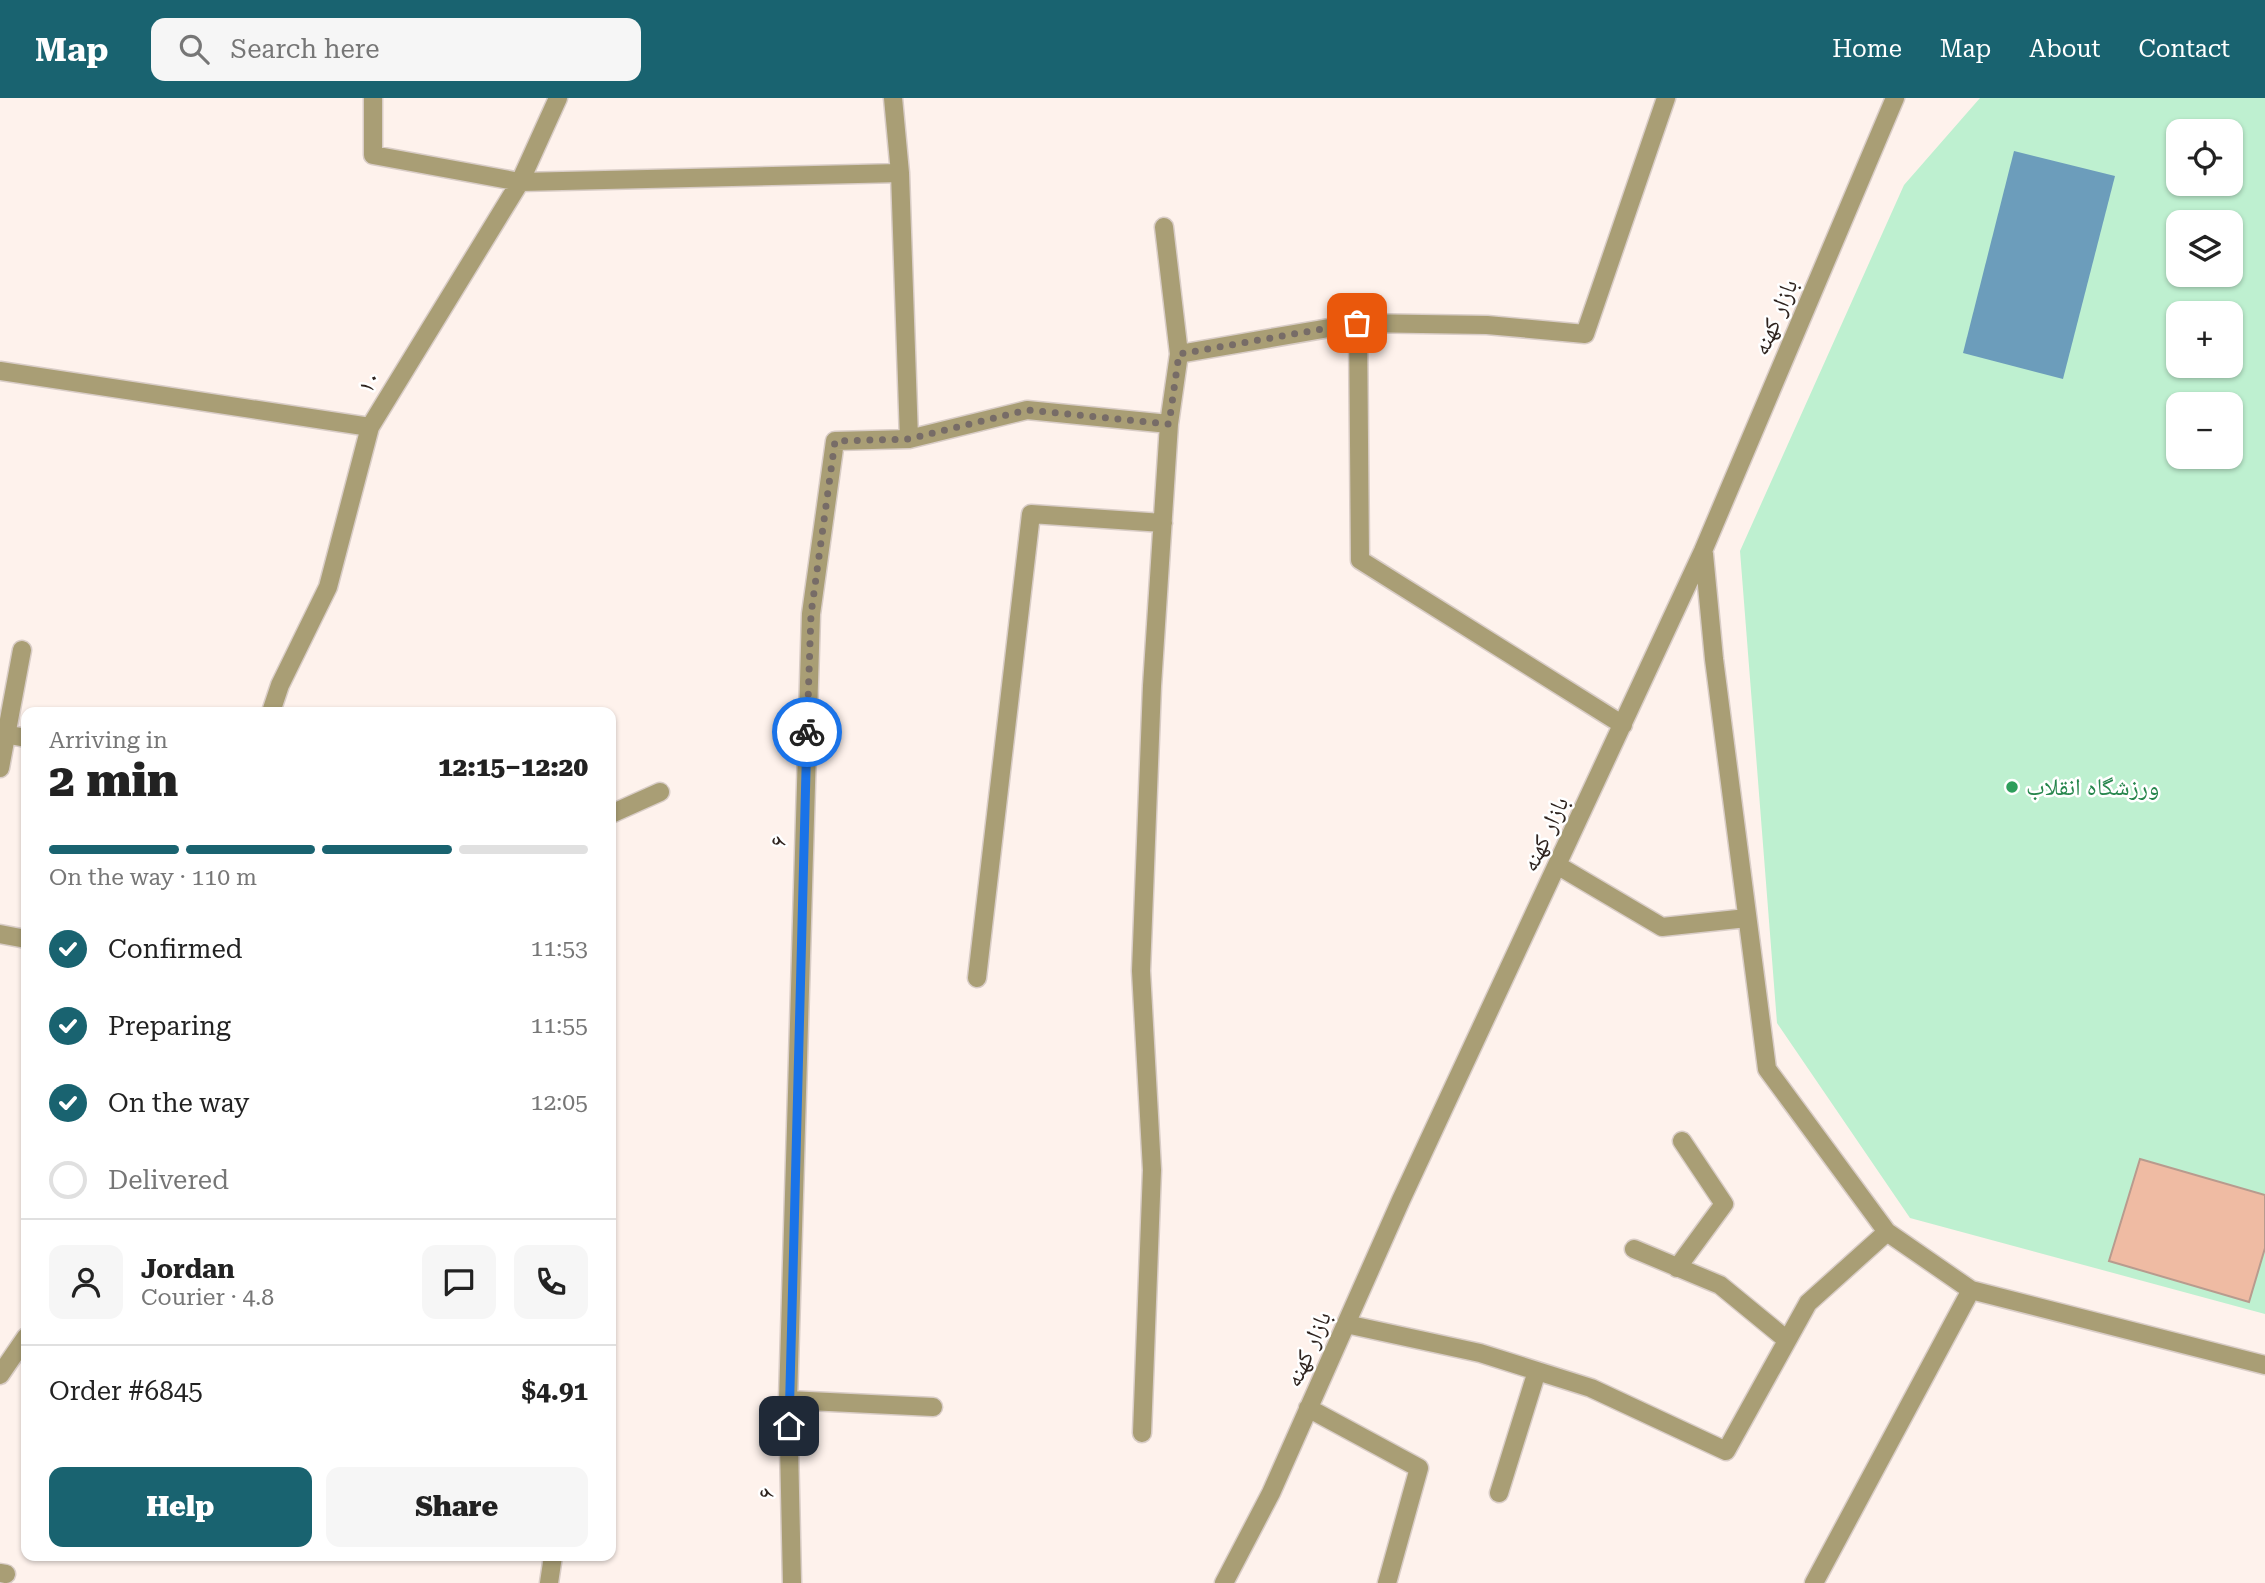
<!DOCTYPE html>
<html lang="en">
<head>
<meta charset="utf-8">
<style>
	body { margin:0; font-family:"Roboto Serif","Noto Naskh Arabic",serif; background:#f6f6f6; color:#222; height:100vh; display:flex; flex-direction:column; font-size:26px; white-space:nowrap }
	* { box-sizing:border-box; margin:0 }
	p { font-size:23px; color:#767676 }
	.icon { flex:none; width:38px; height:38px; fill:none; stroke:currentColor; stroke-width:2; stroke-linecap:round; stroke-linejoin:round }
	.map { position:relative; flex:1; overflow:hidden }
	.sheet { position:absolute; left:21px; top:609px; width:595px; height:854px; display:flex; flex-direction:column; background:#fff; border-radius:14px; box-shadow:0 2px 5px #0004 }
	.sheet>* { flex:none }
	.buttons { position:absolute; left:2166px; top:21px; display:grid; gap:14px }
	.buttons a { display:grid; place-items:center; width:77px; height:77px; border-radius:14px; background:#fff; box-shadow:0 2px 5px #0004; font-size:35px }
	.pin { position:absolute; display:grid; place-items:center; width:60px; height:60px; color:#fff; margin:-30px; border-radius:14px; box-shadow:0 4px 10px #0006 }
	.courier { position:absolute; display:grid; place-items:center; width:70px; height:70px; margin:-35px; border:5px solid #1a73e8; border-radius:50%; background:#fff; color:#222; box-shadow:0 2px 9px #0007 }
	.head em { font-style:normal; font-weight:800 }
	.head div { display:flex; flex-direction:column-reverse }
	.head { display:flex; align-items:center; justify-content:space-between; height:119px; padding:0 28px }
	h1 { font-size:46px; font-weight:800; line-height:52px }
	.bar { display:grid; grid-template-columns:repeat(4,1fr); gap:10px 7px; align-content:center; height:84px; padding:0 28px }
	.bar i { height:9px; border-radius:5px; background:#e0e0e0 }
	.bar .active { background:#196370 }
	.bar p { grid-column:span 4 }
	.line { display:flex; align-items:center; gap:18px; padding:0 28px; border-top:2px solid #e0e0e0 }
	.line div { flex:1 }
	.round { display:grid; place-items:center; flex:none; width:74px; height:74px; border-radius:14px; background:#f6f6f6 }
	ol { padding:0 28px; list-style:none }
	li { display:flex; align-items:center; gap:21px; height:77px }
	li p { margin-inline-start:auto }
	li .icon { padding:7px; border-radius:50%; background:#196370; color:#fff; stroke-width:4 }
	li:last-child { color:#767676 }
	li i { width:38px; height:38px; border:4px solid #e0e0e0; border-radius:50% }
	.button { display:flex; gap:14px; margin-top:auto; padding:14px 28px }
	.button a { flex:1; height:80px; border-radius:14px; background:#196370; color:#fff; font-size:28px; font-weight:800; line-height:80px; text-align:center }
	.button a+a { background:#f6f6f6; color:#222 }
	header { display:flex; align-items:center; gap:42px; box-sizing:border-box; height:98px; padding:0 35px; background:#196370; color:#fff }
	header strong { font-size:33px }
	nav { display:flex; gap:38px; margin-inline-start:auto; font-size:24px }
	.search { width:490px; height:63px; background:#f6f6f6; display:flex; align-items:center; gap:18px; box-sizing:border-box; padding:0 24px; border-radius:14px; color:#767676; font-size:26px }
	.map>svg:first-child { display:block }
	.green { fill:#bef0d0; fill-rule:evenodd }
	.water { fill:#6c9dbb }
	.building { fill:#efbba3; stroke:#b89b8e; stroke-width:2 }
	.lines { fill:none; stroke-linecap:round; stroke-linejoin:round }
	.street-casing { stroke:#d9cdc7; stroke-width:21 }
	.street { stroke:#a99e75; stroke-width:18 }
	.done { stroke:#776c67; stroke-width:7; stroke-dasharray:0 12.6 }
	.route { stroke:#1a73e8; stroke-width:9 }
	.leisure-dot { fill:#2e9e5b; stroke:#fff; stroke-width:2.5 }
	.labels { text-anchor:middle; stroke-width:5; stroke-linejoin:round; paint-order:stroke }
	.street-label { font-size:24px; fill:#2f241f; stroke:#fff }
	.leisure-label { font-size:24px; fill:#27864d; stroke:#fff; text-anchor:start }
</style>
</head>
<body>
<header>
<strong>Map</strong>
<div class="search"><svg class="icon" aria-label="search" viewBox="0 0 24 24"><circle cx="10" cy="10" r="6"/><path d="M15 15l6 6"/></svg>Search here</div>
<nav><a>Home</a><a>Map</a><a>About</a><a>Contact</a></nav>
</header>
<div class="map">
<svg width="2265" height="1485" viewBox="0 0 2265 1485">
	<rect width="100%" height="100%" fill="#fef2ec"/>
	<path class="green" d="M 1980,0 L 2265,0 L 2265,1216 L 1910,1120 L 1777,925 L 1740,453 L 1904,87 ZM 2179,33 L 2231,33 L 2231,86 L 2179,86 ZM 2179,124 L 2231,124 L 2231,177 L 2179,177 ZM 2179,215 L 2231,215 L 2231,268 L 2179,268 ZM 2179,306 L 2231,306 L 2231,359 L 2179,359 Z"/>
	<path class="water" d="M 2014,53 L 2115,78 L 2063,281 L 1963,255 Z"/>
	<path class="building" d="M 2140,1061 L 2265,1097 L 2265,1150 L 2249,1204 L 2109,1163 Z"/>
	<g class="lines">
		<defs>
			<path id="street" d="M 373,0 L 373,57 L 520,84 L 900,75
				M 893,0 L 900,75 L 909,341
				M 1358,225 L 1360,462 L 1623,627
				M 1179,256 L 1358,225 L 1487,227 L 1585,236 L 1666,0
				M 0,273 L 370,329
				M 1704,456 L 1714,561 L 1767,971 L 1887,1134 L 1971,1192 L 2265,1267
				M 271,614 L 280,587 L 328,489 L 370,329 L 520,84 L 558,0
				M 0,635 L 26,640
				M 0,670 L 22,552
				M 611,716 L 660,694
				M 1557,767 L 1662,829 L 1747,820
				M 0,836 L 26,841
				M 977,880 L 1031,416 L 1163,425
				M 1634,1151 L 1720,1187 L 1787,1242
				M 1677,1170 L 1724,1106 L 1682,1043
				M 1346,1226 L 1480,1255 L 1591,1290 L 1726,1353 L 1808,1205 L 1887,1134
				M 0,1277 L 26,1239
				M 788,1302 L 933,1309
				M 1308,1310 L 1419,1370 L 1387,1485
				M 1142,1335 L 1152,1072 L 1141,873 L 1152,588 L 1169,326 L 1179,256 L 1164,129
				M 1499,1395 L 1537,1273
				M 0,1475 L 6,1476
				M 549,1485 L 553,1458
				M 792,1485 L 788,1302 L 811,516 L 835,343 L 909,341 L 1027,312 L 1169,326
				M 1224,1485 L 1271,1395 L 1401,1102 L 1703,453 L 1895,0
				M 1814,1485 L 1971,1192"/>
		</defs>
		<use href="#street" class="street-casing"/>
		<use href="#street" class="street"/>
	</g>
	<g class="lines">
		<path class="done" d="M 807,634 L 811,516 L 835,343 L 909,341 L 1027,312 L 1169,326 L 1179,256 L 1357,225"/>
		<path class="route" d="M 789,1328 L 807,634"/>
	</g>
	<circle class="leisure-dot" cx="2012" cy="689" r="7"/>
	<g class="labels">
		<g class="street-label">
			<text transform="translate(1775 219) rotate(-67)" y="8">بازار کهنه</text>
			<text transform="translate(369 284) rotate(-59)" y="8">۱۰</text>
			<text transform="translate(1545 736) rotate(-65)" y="8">بازار کهنه</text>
			<text transform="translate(778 743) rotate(-88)" y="8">۶</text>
			<text transform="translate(1308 1251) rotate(-66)" y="8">بازار کهنه</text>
			<text transform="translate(766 1395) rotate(-91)" y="8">۶</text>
		</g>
		<g class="leisure-label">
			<text x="2026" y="697">ورزشگاه انقلاب</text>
		</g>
	</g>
</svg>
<div class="buttons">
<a><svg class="icon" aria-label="locate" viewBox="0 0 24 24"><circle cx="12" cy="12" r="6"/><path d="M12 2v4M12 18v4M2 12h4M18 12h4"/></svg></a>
<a><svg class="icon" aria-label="layers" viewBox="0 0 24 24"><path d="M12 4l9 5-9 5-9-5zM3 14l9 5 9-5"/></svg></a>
<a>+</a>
<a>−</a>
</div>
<div class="pin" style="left:1357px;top:225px;background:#ea580c"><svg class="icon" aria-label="bag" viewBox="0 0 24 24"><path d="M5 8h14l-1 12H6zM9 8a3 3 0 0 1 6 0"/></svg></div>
<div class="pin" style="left:789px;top:1328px;background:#1f2937"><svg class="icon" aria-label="home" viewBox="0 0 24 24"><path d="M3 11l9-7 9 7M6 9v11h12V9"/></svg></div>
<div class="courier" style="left:807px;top:634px"><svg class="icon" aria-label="bike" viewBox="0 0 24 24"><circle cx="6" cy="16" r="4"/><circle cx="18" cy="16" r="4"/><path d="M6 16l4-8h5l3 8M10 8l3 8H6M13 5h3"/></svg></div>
<section class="sheet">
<div class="head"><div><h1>2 min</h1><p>Arriving in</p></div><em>12:15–12:20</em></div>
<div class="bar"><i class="active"></i><i class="active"></i><i class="active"></i><i></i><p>On the way · 110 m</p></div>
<ol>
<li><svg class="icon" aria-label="check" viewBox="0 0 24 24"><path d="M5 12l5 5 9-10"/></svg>Confirmed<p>11:53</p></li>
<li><svg class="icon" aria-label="check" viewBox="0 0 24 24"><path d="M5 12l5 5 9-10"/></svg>Preparing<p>11:55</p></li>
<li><svg class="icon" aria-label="check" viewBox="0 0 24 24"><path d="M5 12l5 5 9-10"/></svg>On the way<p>12:05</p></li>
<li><i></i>Delivered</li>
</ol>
<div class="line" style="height:126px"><a class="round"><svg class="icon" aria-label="person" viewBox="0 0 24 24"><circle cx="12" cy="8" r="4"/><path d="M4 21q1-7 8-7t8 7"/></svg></a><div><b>Jordan</b><p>Courier · 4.8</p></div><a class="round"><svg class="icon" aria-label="chat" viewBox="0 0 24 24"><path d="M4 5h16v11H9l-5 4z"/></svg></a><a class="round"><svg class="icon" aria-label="phone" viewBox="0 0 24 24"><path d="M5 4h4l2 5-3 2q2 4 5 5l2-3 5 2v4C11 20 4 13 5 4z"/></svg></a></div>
<div class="line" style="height:91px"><div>Order #6845</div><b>$4.91</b></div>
<div class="button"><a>Help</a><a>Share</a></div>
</section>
</div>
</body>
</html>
